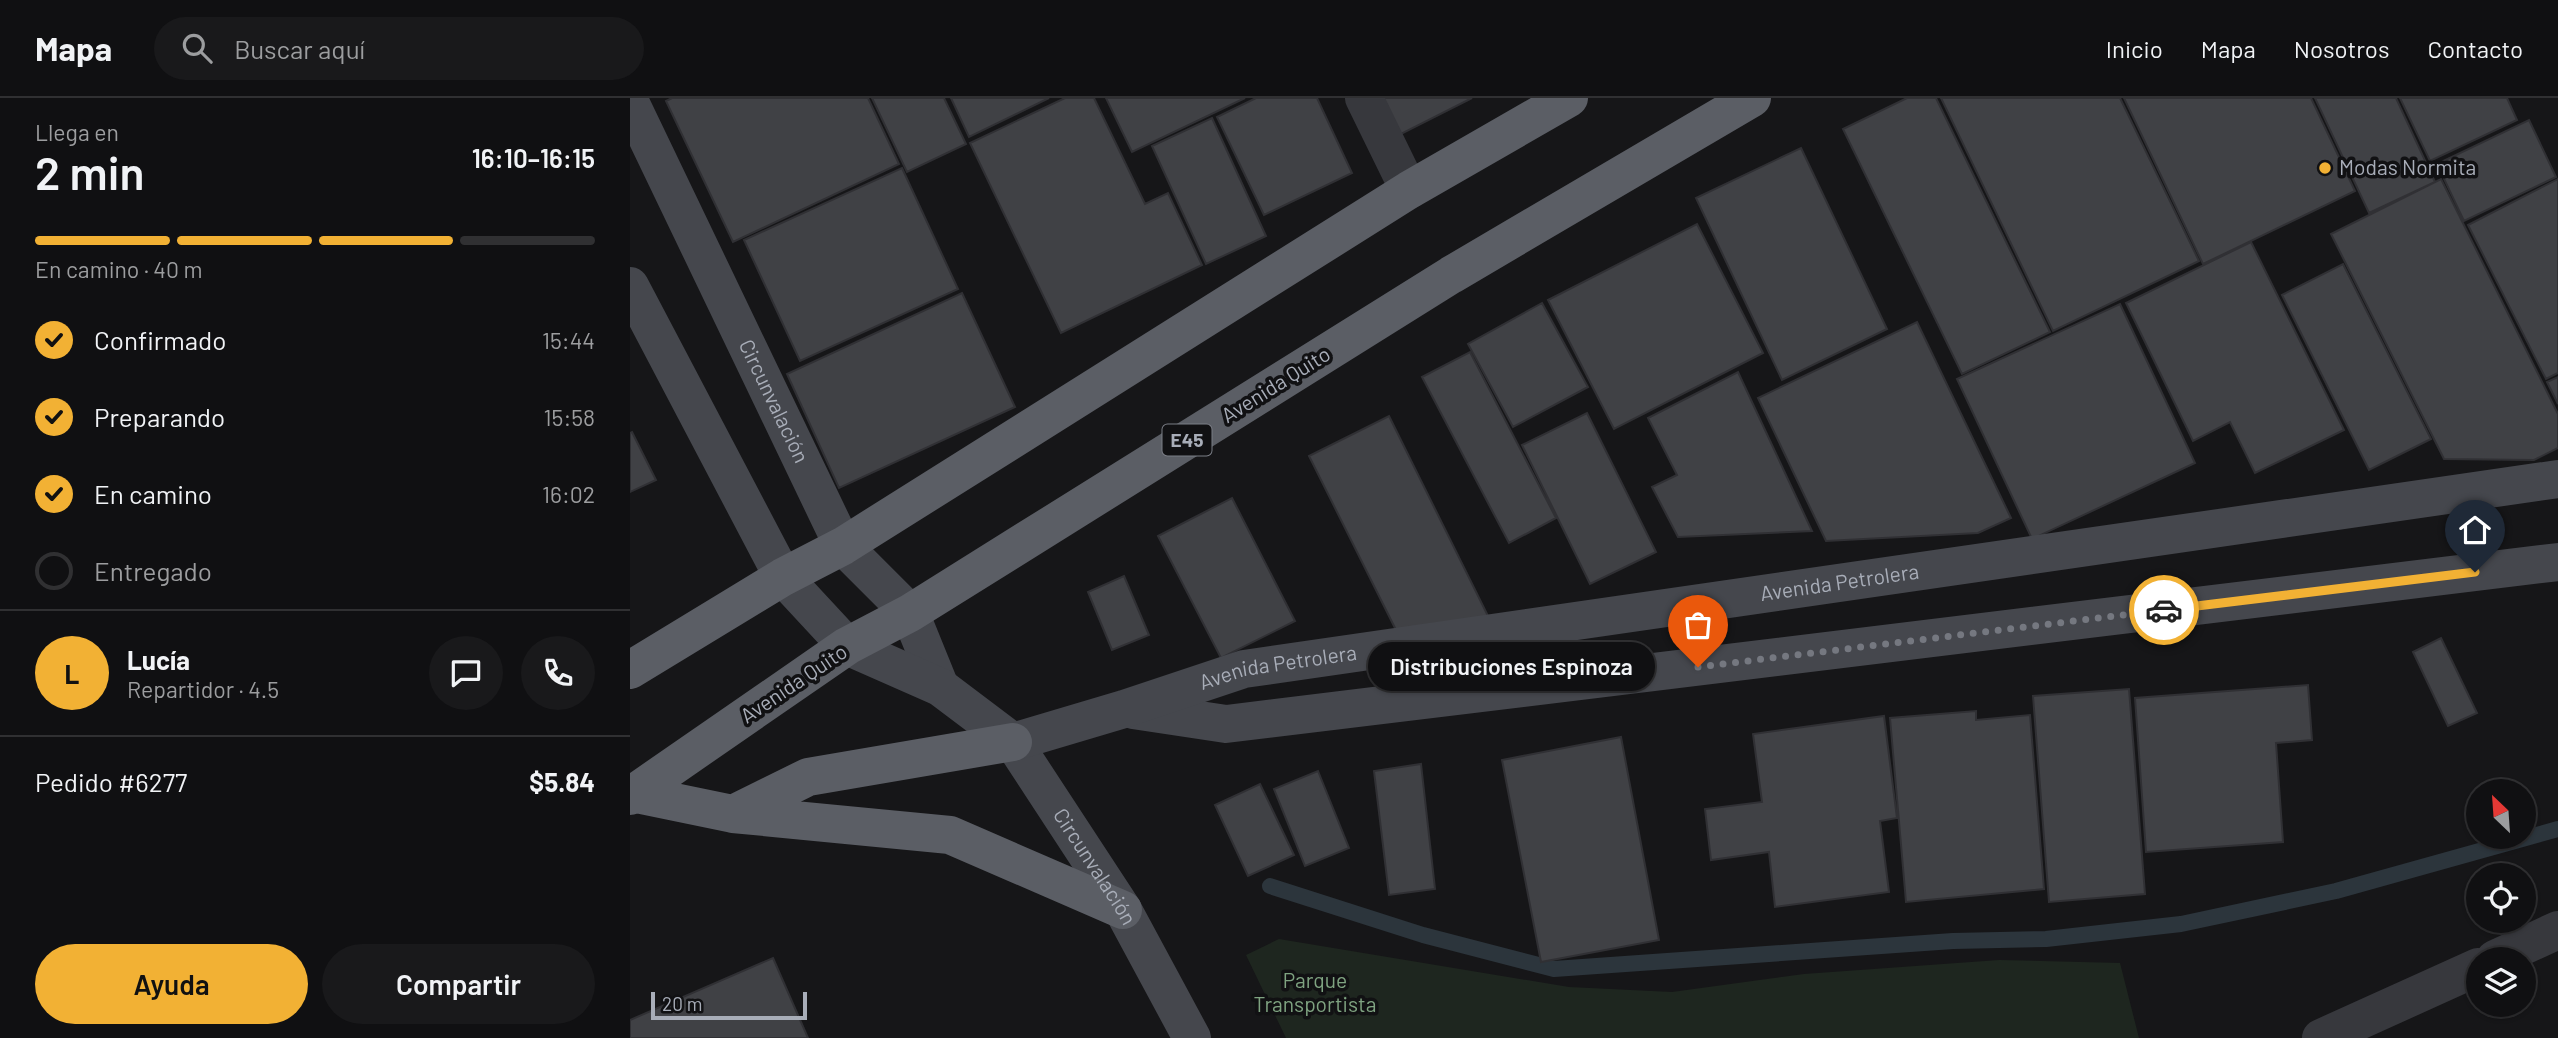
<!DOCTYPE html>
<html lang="es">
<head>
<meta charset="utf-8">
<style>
	body { margin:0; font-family:Barlow,sans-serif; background:#19191b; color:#f1f3f6; height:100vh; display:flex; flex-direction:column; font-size:26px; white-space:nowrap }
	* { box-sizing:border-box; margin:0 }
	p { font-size:23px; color:#9c9d9f }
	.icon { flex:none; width:38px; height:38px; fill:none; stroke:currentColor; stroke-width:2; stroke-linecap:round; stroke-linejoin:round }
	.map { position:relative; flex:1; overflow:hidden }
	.drawer { display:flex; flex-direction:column; background:#101012; width:630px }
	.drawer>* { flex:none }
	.needle { width:46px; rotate:335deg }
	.fabs { position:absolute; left:1836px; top:681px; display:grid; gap:14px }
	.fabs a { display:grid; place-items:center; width:70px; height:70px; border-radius:50%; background:#101012; box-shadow:0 2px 5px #0004,0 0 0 2px #303032; font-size:35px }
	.scale { position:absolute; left:21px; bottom:18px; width:156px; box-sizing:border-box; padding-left:7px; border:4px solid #a8adb8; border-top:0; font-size:19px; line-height:24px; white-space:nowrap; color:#a8adb8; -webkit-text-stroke:5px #111113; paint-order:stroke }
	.pin { position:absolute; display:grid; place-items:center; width:60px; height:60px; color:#fff; margin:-72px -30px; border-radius:50% 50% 50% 0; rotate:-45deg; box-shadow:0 0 7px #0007 }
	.pin .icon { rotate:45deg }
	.courier { position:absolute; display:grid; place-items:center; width:70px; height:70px; margin:-35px; border:5px solid #f2b134; border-radius:50%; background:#fff; color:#222; box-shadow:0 2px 9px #0007 }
	.bubble { position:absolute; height:49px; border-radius:24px; background:#101012; box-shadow:0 2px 5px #0004,0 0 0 2px #303032; font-size:23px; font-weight:600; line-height:49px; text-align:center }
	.overview em { font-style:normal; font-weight:600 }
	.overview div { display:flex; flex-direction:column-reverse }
	.overview { display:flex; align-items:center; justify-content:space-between; height:119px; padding:0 35px }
	h1 { font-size:46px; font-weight:600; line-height:52px }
	.bar { display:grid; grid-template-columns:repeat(4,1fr); gap:10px 7px; align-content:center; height:84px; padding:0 35px }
	.bar i { height:9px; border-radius:5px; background:#303032 }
	.bar .current { background:#f2b134 }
	.bar p { grid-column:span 4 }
	.line { display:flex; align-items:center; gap:18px; padding:0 35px; border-top:2px solid #303032 }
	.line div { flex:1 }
	.round { display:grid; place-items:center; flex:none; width:74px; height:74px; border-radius:37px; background:#19191b }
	ol { padding:0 35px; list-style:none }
	li { display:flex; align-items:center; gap:21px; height:77px }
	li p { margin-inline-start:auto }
	li .icon { padding:7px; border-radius:50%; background:#f2b134; color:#111; stroke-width:4 }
	li:last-child { color:#9c9d9f }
	li i { width:38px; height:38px; border:4px solid #303032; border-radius:50% }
	.button { display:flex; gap:14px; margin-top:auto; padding:14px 35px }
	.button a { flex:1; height:80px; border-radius:42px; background:#f2b134; color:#111; font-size:28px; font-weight:600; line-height:80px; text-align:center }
	.button a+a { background:#19191b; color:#f1f3f6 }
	header { display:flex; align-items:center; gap:42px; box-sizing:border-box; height:98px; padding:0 35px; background:#101012; border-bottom:2px solid #303032 }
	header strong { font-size:33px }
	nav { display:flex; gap:38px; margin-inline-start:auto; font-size:24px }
	.search { width:490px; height:63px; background:#19191b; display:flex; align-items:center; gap:18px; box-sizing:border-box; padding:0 24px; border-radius:38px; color:#9c9d9f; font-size:26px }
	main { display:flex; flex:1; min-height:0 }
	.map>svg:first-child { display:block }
	.green { fill:#1e261f }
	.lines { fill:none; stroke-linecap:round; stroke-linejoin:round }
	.stream { stroke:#2c353c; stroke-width:16 }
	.building { fill:#404145; stroke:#303034; stroke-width:2 }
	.minor { stroke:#37383d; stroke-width:38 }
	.secondary { stroke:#45474d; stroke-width:38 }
	.trunk { stroke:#5b5e65; stroke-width:38 }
	.done { stroke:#757880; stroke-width:7; stroke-dasharray:0 12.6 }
	.route { stroke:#f2b134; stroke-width:9 }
	.poi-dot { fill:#f2b134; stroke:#111113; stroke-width:2.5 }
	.labels { text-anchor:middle; stroke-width:7; stroke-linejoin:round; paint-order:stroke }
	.shield { fill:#111113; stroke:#7b7e86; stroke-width:2 }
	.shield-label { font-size:19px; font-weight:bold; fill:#a8adb8 }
	.poi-label { font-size:21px; fill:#a8adb8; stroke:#111113; text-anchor:start }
	.street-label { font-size:21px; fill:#a8adb8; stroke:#111113 }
	.park-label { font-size:21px; fill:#7fa381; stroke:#111113 }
</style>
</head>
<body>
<header>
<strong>Mapa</strong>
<div class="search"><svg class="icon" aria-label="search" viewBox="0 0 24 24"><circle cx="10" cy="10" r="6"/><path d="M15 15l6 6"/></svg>Buscar aquí</div>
<nav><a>Inicio</a><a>Mapa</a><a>Nosotros</a><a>Contacto</a></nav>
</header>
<main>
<section class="drawer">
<div class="overview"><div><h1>2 min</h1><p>Llega en</p></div><em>16:10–16:15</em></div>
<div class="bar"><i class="current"></i><i class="current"></i><i class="current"></i><i></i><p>En camino · 40 m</p></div>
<ol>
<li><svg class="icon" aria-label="check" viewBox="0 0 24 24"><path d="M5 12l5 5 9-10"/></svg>Confirmado<p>15:44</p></li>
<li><svg class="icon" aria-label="check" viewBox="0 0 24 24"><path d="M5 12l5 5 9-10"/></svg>Preparando<p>15:58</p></li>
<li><svg class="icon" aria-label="check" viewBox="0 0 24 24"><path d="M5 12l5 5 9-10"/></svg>En camino<p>16:02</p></li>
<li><i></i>Entregado</li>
</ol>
<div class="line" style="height:126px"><b class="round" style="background:#f2b134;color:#111">L</b><div><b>Lucía</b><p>Repartidor · 4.5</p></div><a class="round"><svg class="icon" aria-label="chat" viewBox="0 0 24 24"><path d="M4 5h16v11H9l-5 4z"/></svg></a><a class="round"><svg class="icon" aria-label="phone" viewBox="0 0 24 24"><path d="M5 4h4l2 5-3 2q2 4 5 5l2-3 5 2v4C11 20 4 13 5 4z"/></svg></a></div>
<div class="line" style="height:91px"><div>Pedido #6277</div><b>$5.84</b></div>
<div class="button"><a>Ayuda</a><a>Compartir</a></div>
</section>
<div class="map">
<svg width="1928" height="940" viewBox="0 0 1928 940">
	<rect width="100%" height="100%" fill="#161618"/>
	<path class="green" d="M 649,841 L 939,889 L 1042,894 L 1174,876 L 1369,862 L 1490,865 L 1509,940 L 656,940 L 616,857 Z"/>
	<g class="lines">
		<path class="stream" d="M 640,788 L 793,837 L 924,871 L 1323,843 L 1416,841 L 1551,826 L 1706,793 L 1928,731"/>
	</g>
	<path class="building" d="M 42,0 L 238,0 L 269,66 L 103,144 L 36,3 Z
		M 242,0 L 314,0 L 336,46 L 277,74 Z
		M 321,0 L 419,0 L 339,39 Z
		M 435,0 L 464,0 L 515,106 L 538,95 L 572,167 L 431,235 L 340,45 Z
		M 476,0 L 615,0 L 502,54 Z
		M 626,0 L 687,0 L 722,75 L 634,117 L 587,19 Z
		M 752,0 L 842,0 L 771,36 Z
		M 1277,0 L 1306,0 L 1420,234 L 1332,276 L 1213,31 Z
		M 1311,0 L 1490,0 L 1569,163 L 1423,233 Z
		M 1494,0 L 1681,0 L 1725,93 L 1573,166 Z
		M 1685,0 L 1766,0 L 1805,84 L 1739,115 Z
		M 1770,0 L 1877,0 L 1887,22 L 1800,63 Z
		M 582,20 L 636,138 L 576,166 L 522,48 Z
		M 1899,22 L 1926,79 L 1834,123 L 1807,66 Z
		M 1171,50 L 1257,231 L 1152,282 L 1066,100 Z
		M 272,70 L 328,191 L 170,263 L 114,142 Z
		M 1811,81 L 1928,316 L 1928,350 L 1904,362 L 1814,361 L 1701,136 Z
		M 1928,81 L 1928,275 L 1916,281 L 1838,127 Z
		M 1067,126 L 1133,255 L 984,331 L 918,202 Z
		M 1621,144 L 1714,332 L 1625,375 L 1600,324 L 1563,343 L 1496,205 Z
		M 1713,166 L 1801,341 L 1739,372 L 1652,197 Z
		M 332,195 L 385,309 L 209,390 L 157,276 Z
		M 912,205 L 958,289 L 883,329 L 838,246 Z
		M 1490,206 L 1565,365 L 1402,441 L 1327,281 Z
		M 1287,224 L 1381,420 L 1348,435 L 1196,443 L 1128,300 Z
		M 840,254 L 926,420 L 879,445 L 792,279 Z
		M 1108,274 L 1182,433 L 1048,439 L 1022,389 L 1047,377 L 1018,320 Z
		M 1928,279 L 1928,306 L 1917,284 Z
		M 957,315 L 1026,454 L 960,486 L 892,347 Z
		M 759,318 L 859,520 L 769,538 L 679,358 Z
		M 2,334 L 26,382 L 0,394 L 0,335 Z
		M 602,400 L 665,523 L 591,560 L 528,438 Z
		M 494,478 L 519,537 L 482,552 L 458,494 Z
		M 1811,540 L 1847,615 L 1818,628 L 1783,554 Z
		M 1678,587 L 1682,642 L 1646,645 L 1653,744 L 1516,754 L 1505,600 Z
		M 1499,591 L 1515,796 L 1419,804 L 1403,598 Z
		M 1346,613 L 1346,622 L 1400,617 L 1414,791 L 1276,804 L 1260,620 Z
		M 1254,618 L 1267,720 L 1250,723 L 1259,794 L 1145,809 L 1139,754 L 1081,762 L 1075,711 L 1132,704 L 1123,636 Z
		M 991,639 L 1029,842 L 911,864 L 872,662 Z
		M 791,666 L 805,791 L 759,797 L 744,673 Z
		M 688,673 L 719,750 L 675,768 L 644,691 Z
		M 630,686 L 664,757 L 618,778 L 585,707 Z
		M 143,860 L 178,940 L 0,940 L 0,922 Z"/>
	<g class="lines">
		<path class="minor" d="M 734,0 L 779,92
			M 1865,861 L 1928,832
			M 1691,940 L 1848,869"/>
		<g class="secondary">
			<path id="s1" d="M 0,4 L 213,448 L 280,515 L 310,589"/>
			<path id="s2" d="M 0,188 L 153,479 L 217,548 L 310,589 L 383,644 L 493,812 L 562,940"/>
			<path d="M 503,612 L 596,626 L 1928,464"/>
			<path id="s3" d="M 383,644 L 494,611 L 614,571 L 1928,381"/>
		</g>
		<path class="trunk" d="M 0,572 L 153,479 L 213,448 L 779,92 L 939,0
			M 6,696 L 103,716 L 178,679 L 383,644
			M 0,698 L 217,548 L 280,515 L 821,177 L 1122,0
			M 103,716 L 320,737 L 493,812"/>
	</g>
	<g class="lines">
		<path class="done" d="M 1068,569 L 1534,512"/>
		<path class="route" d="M 1534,512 L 1845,474"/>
	</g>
	<circle class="poi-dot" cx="1695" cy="70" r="7"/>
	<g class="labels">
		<rect class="shield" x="532.5" y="326.5" width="49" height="31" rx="5"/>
		<g class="shield-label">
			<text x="557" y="349">E45</text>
		</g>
		<g class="poi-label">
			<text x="1709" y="77">Modas Normita</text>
		</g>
		<g class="street-label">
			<text transform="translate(646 287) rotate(-32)" y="7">Avenida Quito</text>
			<text dy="7" stroke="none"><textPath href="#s1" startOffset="332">Circunvalación</textPath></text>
			<text dy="7" stroke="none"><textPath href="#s3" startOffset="844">Avenida Petrolera</textPath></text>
			<text dy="7" stroke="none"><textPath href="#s3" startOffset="276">Avenida Petrolera</textPath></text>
			<text transform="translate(164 586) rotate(-34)" y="7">Avenida Quito</text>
			<text dy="7" stroke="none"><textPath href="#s2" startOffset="765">Circunvalación</textPath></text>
		</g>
		<g class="park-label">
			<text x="685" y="890">Parque<tspan x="685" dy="24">Transportista</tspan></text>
		</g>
	</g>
</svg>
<div class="fabs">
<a><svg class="needle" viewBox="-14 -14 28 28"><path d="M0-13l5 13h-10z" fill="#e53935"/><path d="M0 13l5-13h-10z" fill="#9c9d9f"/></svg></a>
<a><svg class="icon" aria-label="locate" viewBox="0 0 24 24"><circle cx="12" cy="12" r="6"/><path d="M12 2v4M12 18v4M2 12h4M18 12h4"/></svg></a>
<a><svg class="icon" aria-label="layers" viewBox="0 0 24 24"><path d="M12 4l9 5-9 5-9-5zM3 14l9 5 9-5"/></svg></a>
</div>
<div class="scale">20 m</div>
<div class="pin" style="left:1068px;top:569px;background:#ea580c"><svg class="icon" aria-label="bag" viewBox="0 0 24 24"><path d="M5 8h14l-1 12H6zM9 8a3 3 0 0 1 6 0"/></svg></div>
<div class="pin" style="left:1845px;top:474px;background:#1f2937"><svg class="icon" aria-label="home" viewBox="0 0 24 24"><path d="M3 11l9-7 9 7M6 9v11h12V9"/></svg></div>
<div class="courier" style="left:1534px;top:512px"><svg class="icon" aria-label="car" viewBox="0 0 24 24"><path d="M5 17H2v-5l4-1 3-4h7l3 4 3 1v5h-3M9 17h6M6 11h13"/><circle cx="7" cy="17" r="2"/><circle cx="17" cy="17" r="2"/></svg></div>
<div class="bubble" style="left:738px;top:544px;width:287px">Distribuciones Espinoza</div>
</div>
</main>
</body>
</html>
